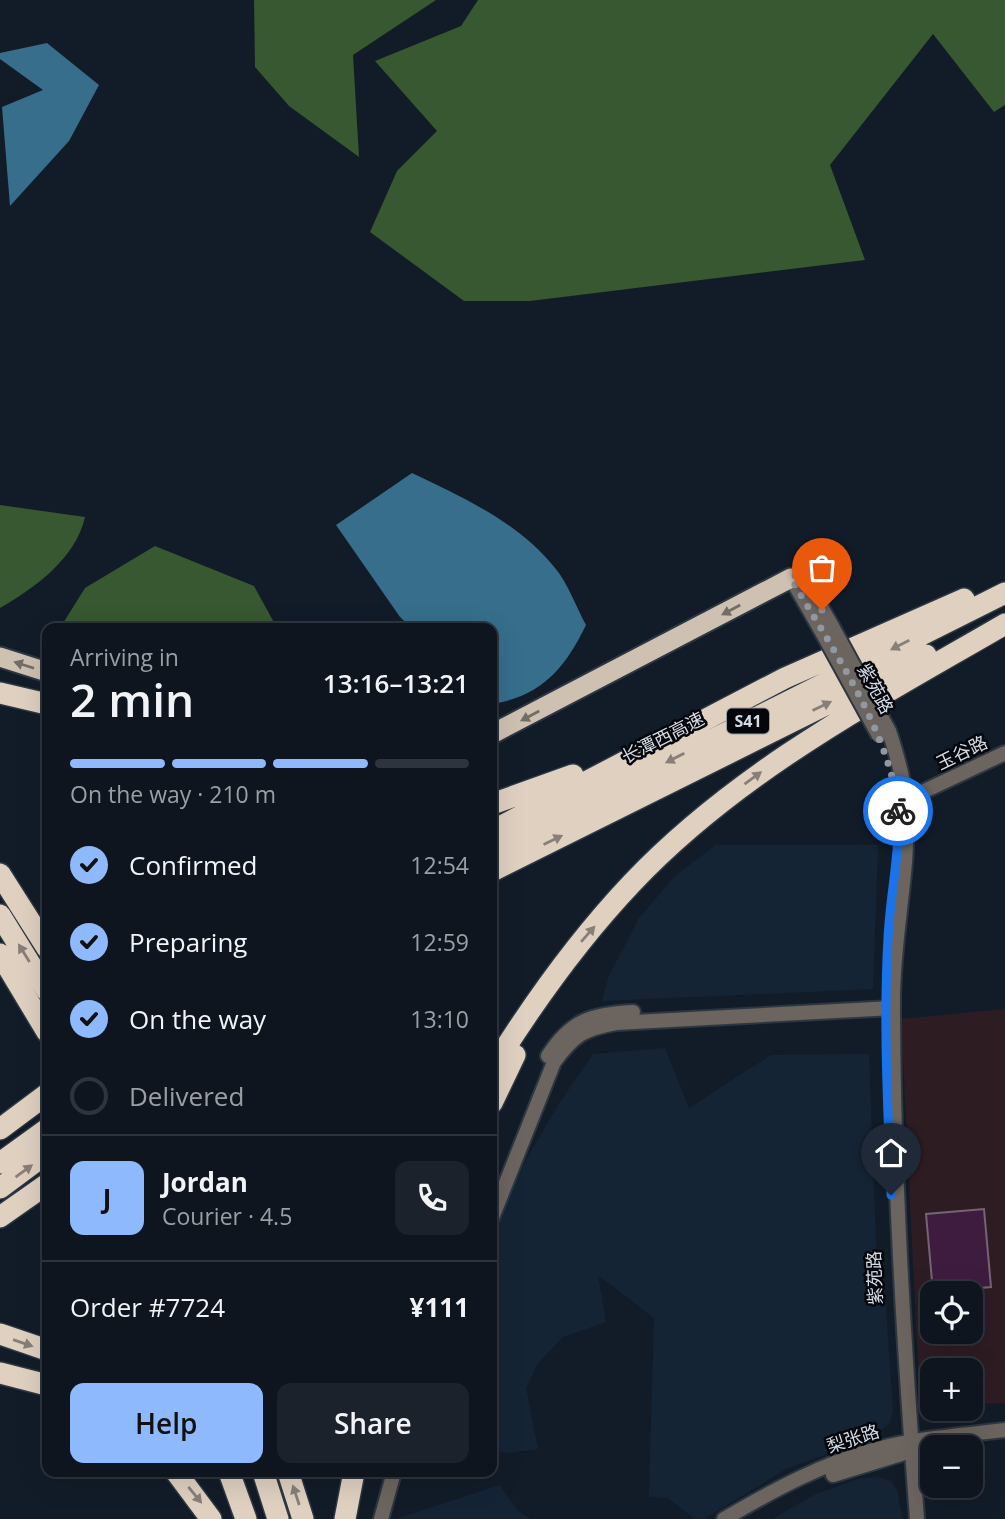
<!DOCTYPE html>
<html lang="en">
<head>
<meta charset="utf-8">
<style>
	body { margin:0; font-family:"Open Sans","Noto Sans SC",sans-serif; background:#1c222b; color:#f1f3f6; height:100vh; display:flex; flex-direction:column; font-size:26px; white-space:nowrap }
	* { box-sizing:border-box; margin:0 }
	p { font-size:23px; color:#9b9fa4 }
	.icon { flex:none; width:38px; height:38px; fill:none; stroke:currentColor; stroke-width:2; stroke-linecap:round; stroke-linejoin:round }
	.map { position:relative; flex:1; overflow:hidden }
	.panel { position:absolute; left:42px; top:623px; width:455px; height:854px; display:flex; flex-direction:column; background:#0e151e; border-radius:14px; box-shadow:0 7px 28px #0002,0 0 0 2px #2e343c }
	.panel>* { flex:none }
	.tools { position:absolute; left:920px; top:1281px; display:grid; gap:14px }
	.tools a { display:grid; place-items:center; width:63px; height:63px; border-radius:14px; background:#0e151e; box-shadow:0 7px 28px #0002,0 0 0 2px #2e343c; font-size:35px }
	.pin { position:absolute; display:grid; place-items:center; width:60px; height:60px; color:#fff; margin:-72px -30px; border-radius:50% 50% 50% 0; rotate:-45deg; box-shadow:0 0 7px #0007 }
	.pin .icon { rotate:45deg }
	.courier { position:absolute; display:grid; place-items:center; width:70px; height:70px; margin:-35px; border:5px solid #1a73e8; border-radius:50%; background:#fff; color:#222; box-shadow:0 2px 9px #0007 }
	.overview em { font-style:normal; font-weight:600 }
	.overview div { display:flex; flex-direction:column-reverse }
	.overview { display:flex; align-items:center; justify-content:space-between; height:119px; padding:0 28px }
	h1 { font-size:46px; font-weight:600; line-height:52px }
	.bar { display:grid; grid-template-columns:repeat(4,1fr); gap:10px 7px; align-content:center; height:84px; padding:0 28px }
	.bar i { height:9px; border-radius:5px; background:#2e343c }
	.bar .active { background:#8eb9fc }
	.bar p { grid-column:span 4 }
	.line { display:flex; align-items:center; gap:18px; padding:0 28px; border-top:2px solid #2e343c }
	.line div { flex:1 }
	.round { display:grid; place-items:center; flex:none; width:74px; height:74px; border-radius:14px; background:#1c222b }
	ol { padding:0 28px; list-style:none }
	li { display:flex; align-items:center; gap:21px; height:77px }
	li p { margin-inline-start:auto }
	li .icon { padding:7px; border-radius:50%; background:#8eb9fc; color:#111; stroke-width:4 }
	li:last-child { color:#9b9fa4 }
	li i { width:38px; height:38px; border:4px solid #2e343c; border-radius:50% }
	.cta { display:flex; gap:14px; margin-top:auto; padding:14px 28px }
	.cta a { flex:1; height:80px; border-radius:14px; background:#8eb9fc; color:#111; font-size:28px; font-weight:600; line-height:80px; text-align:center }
	.cta a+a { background:#1c222b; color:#f1f3f6 }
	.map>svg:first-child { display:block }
	.built { fill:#152435 }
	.education { fill:#2e1c23; fill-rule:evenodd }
	.forest { fill:#375830 }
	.water { fill:#366e8b }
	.building { fill:#3e1c3f; stroke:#736573; stroke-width:2 }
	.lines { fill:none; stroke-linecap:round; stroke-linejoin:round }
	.tertiary-casing { stroke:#2d3742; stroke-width:18 }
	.trunk-casing { stroke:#2d3742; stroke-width:23 }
	.motorway-casing { stroke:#2d3742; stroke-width:24 }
	.tertiary { stroke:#6c655f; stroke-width:14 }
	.trunk { stroke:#cec1b2; stroke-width:19 }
	.motorway { stroke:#dfd0c0; stroke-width:21 }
	.tertiary-bridge-casing { stroke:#2d3742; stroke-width:18; stroke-linecap:butt }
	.tertiary-bridge { stroke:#6c655f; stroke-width:14 }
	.oneway { fill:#736d67 }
	.oneway2 { fill:#877f78 }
	.done { stroke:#9098a2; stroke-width:7; stroke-dasharray:0 12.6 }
	.route { stroke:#1a73e8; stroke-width:9 }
	.labels { text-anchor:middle; stroke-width:5; stroke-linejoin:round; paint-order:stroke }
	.shield { fill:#04060b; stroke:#969ba3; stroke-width:2 }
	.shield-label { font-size:16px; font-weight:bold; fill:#d4dbe4 }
	.street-label { font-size:18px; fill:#d4dbe4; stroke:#04060b }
</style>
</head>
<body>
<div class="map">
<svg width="1005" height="1519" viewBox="0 0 1005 1519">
	<rect width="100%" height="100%" fill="#121c28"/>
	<path class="built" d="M 716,845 L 878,845 L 873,989 L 602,1001 L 609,976 L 639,918 L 676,875 Z
		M 665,1048 L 689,1108 L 771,1055 L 869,1054 L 877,1272 L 884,1280 L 893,1410 L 890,1423 L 871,1438 L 786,1469 L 704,1519 L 695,1519 L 668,1498 L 649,1497 L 654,1318 L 598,1275 L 606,1322 L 563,1337 L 538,1363 L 526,1388 L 538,1449 L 509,1453 L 492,1450 L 492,1236 L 512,1184 L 560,1102 L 593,1054 Z
		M 877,1477 L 891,1481 L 898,1492 L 902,1519 L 772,1519 L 816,1494 L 858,1479 Z
		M 500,1485 L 517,1510 L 531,1519 L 396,1519 Z"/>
	<path class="education" d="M 1005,1009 L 1005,1403 L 971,1404 L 971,1370 L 933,1370 L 933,1406 L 920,1406 L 901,1019 ZM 933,1293 L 971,1293 L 971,1332 L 933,1332 Z"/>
	<path class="forest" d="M 254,0 L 436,0 L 353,55 L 359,157 L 289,106 L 255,67 Z
		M 478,0 L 1005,0 L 1005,105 L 994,112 L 933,34 L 830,165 L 865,260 L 530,301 L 464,301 L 370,232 L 397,171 L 437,131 L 375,61 L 461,26 Z
		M 0,505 L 85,517 C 76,558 35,588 0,608 Z
		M 155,546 L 254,586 L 277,628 L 60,628 L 85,588 Z"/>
	<path class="water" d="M 47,43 L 99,85 L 69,141 L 10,206 L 2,107 L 43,90 L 0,59 L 0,53 Z
		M 412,473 C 464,498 518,522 555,568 C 568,583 576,607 586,625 C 565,668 542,696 492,704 L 492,628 L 412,628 L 400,617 L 336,525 Z"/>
	<path class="building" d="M 984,1209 L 991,1287 L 933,1292 L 926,1214 Z"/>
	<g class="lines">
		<defs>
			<path id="tertiary" d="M 823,634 L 791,578 L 801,572 L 833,628
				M 889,731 C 897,755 904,778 906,803 C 910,869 893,934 893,999 C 893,1172 904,1346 917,1519
				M 899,803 L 1005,753
				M 548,1056 C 571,1020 592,1014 633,1012
				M 492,1218 L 554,1062 C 574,1035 583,1029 616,1023 L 893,1008
				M 833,1475 L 911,1451
				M 381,1519 L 394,1472
				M 724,1519 C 772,1491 823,1463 877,1449 C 918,1438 962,1435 1005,1430"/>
			<path id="trunk" d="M 0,657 L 47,672
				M 492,734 L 791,578"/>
			<path id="motorway" d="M 0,693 L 47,704
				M 492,804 L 573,775
				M 492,831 L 785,678 L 964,599
				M 492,850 L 1005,593
				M 492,871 L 926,655
				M 0,874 L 47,948
				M 0,915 L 47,991
				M 0,954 L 47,1032
				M 492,1069 C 533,1003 578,940 632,883 C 737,772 874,700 1005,624
				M 492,1103 L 515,1055
				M 0,1129 L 47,1094
				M 0,1163 L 47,1129
				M 0,1188 L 47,1153
				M 0,1217 L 47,1184
				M 0,1334 L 47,1350
				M 0,1373 L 47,1385
				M 176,1472 L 211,1519
				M 229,1472 L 246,1519
				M 263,1472 L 278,1519
				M 288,1472 L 303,1519
				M 345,1519 L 354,1472"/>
		</defs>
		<use href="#tertiary" class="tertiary-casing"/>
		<use href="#trunk" class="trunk-casing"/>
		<use href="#motorway" class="motorway-casing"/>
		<use href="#tertiary" class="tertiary"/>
		<use href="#trunk" class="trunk"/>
		<use href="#motorway" class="motorway"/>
		<defs>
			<path id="tertiary-bridge" d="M 833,628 L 889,731
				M 823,634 L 879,736"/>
		</defs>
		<use href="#tertiary-bridge" class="tertiary-bridge-casing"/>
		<use href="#tertiary-bridge" class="tertiary-bridge"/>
	</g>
	<defs><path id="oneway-solid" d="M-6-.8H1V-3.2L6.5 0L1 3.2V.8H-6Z" transform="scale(1.75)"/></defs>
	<g class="oneway">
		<use href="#oneway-solid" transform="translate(731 610) rotate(152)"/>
		<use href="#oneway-solid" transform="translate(24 665) rotate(-162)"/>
		<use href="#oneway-solid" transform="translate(530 716) rotate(152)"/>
	</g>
	<g class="oneway2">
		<use href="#oneway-solid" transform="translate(900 645) rotate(153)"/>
		<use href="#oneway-solid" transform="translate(822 706) rotate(-26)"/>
		<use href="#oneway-solid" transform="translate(675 758) rotate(153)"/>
		<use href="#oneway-solid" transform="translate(753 778) rotate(-36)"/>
		<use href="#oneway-solid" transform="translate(553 840) rotate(-26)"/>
		<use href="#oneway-solid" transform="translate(588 934) rotate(-49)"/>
		<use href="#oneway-solid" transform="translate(24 953) rotate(-122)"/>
		<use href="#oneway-solid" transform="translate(24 1171) rotate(-36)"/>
		<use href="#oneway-solid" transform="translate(23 1343) rotate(19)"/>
		<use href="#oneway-solid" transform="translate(195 1495) rotate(51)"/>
		<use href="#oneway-solid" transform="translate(296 1495) rotate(-108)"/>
	</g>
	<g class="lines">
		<path class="done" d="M 822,610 L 801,572 L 791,578 C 830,646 891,732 898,811"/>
		<path class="route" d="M 891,1195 C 888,1110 883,1024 888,938 C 890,895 900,854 898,811"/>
	</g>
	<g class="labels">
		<rect class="shield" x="727" y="708.5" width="42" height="25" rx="5"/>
		<g class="shield-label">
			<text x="748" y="727">S41</text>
		</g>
		<g class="street-label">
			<text transform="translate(875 689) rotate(61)" y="6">紫苑路</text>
			<text transform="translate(663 738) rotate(-27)" y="6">长潭西高速</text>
			<text transform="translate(962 753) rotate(-26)" y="6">玉谷路</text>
			<text transform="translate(875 1278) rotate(-92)" y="6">紫苑路</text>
			<text transform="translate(853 1439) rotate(-18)" y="6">梨张路</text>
		</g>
	</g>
</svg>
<div class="tools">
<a><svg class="icon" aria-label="locate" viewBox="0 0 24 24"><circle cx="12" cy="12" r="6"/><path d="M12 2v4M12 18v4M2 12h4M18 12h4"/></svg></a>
<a>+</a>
<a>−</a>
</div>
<div class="pin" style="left:822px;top:610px;background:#ea580c"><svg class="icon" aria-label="bag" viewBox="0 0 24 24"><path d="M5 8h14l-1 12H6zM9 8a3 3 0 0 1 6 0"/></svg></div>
<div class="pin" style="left:891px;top:1195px;background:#1f2937"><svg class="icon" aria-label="home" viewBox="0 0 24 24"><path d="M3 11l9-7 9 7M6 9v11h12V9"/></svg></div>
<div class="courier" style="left:898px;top:811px"><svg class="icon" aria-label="bike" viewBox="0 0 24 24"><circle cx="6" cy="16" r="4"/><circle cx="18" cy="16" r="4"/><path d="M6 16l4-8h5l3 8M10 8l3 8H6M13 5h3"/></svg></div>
<section class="panel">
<div class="overview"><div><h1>2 min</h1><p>Arriving in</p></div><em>13:16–13:21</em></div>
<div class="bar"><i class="active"></i><i class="active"></i><i class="active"></i><i></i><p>On the way · 210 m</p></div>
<ol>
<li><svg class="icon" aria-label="check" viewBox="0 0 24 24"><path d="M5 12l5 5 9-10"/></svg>Confirmed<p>12:54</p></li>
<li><svg class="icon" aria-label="check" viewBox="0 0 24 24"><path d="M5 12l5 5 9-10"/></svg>Preparing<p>12:59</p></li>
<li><svg class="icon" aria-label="check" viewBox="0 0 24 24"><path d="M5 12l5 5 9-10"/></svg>On the way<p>13:10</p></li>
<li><i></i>Delivered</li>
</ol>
<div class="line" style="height:126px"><b class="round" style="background:#8eb9fc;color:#111">J</b><div><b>Jordan</b><p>Courier · 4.5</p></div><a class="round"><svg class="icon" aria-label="phone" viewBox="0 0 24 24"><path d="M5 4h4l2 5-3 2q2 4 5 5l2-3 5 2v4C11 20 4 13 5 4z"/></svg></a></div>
<div class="line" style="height:91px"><div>Order #7724</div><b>¥111</b></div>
<div class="cta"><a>Help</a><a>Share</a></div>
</section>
</div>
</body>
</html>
